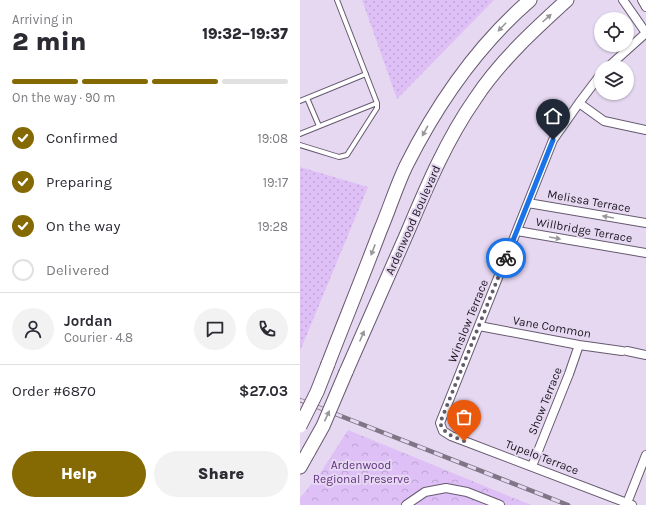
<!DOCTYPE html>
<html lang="en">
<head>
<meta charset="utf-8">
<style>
	body { margin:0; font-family:Karla,sans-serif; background:#f2f2f3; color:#2b2b33; height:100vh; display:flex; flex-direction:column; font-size:15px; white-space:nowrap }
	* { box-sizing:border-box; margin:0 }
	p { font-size:13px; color:#7c7c81 }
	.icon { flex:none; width:22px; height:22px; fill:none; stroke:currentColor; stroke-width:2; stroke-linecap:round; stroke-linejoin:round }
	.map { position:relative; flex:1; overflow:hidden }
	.side { display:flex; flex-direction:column; background:#fff; width:300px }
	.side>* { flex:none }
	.tools { position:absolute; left:294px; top:12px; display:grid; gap:8px }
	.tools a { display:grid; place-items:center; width:40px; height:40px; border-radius:50%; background:#fff; box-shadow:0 1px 3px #0004; font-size:20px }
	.pin { position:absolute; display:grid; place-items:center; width:34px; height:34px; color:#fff; margin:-41px -17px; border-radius:50% 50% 50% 0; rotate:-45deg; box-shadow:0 0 4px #0007 }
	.pin .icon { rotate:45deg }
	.courier { position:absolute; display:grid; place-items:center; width:40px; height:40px; margin:-20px; border:3px solid #1a73e8; border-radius:50%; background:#fff; color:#222; box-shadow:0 1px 5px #0007 }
	.head em { font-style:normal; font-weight:800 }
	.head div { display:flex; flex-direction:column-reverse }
	.head { display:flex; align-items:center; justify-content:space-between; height:68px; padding:0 12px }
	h1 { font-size:26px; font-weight:800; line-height:30px }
	.bar { display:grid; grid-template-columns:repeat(4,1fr); gap:6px 4px; align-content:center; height:48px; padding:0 12px }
	.bar i { height:5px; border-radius:3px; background:#e1e1e2 }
	.bar .on { background:#856a04 }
	.bar p { grid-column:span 4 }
	.line { display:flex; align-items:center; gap:10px; padding:0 12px; border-top:1px solid #e1e1e2 }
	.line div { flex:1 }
	.round { display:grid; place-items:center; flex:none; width:42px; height:42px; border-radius:21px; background:#f2f2f3 }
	ol { padding:0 12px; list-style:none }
	li { display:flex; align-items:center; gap:12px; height:44px }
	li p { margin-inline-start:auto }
	li .icon { padding:4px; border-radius:50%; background:#856a04; color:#fff; stroke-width:4 }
	li:last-child { color:#7c7c81 }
	li i { width:22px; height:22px; border:2px solid #e1e1e2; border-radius:50% }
	.button { display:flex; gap:8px; margin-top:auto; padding:8px 12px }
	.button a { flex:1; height:46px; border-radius:24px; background:#856a04; color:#fff; font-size:16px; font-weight:800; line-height:46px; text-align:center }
	.button a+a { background:#f2f2f3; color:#2b2b33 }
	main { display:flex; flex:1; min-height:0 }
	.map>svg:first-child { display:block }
	.grass { fill:url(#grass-dots) }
	.forest { fill:url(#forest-crowns) }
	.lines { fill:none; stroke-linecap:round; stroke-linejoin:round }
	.service-casing { stroke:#665a70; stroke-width:6 }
	.minor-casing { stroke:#665a70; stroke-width:10 }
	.primary-casing { stroke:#665a70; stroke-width:15 }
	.service { stroke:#fff; stroke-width:4 }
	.minor { stroke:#fff; stroke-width:8 }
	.primary { stroke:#fff; stroke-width:13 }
	.rail-casing { stroke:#7f7586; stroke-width:4.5 }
	.rail { stroke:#e6d8f1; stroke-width:3; stroke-dasharray:9; stroke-linecap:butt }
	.primary-bridge-casing { stroke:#665a70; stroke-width:15; stroke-linecap:butt }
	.primary-bridge { stroke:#fff; stroke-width:13 }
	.oneway { fill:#99979b }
	.done { stroke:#635b6a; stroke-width:4; stroke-dasharray:0 7.2 }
	.route { stroke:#1a73e8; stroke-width:5 }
	.labels { text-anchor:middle; stroke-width:4; stroke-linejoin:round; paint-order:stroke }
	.street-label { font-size:12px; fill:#1d1821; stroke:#e6d8f1 }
	.park-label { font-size:12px; fill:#613280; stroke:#e6d8f1 }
</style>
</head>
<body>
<main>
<section class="side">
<div class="head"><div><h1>2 min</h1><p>Arriving in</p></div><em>19:32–19:37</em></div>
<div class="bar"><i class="on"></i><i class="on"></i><i class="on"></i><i></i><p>On the way · 90 m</p></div>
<ol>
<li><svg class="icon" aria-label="check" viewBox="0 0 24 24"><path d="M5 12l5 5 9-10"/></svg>Confirmed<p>19:08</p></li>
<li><svg class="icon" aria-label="check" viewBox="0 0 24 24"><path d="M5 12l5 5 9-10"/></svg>Preparing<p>19:17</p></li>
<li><svg class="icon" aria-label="check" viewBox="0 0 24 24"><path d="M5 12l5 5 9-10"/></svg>On the way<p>19:28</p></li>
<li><i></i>Delivered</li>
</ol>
<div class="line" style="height:72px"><a class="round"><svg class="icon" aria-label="person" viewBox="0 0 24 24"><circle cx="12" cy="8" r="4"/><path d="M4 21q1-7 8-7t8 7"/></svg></a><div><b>Jordan</b><p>Courier · 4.8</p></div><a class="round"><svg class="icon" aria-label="chat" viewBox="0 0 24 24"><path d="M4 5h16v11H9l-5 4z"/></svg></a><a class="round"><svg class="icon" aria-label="phone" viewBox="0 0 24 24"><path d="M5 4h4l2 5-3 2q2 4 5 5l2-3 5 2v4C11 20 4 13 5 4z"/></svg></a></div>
<div class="line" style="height:52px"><div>Order #6870</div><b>$27.03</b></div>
<div class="button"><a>Help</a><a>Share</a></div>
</section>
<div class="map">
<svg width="346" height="505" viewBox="0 0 346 505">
	<defs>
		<pattern id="grass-dots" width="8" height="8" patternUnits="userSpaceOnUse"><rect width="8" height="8" fill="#dec0f7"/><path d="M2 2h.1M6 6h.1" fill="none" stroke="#bea4d3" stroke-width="1.8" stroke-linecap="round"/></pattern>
		<pattern id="forest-crowns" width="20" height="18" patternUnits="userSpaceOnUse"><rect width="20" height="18" fill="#dec0f7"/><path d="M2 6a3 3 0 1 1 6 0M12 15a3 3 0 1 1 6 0" fill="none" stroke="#bea4d3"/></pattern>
	</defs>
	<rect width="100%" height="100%" fill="#e6d8f1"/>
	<path class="grass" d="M 62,0 L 194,0 L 97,99 Z
		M 0,167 L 68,187 L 0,351 Z"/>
	<path class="forest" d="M 48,430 L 216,499 L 232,505 L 0,505 L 0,498 L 19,475 Z"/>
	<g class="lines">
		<defs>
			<path id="service" d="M 7,98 L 19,126
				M 0,101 L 66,74
				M 0,134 L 77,103
				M 0,145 L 39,157 L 47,155 L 77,108 L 77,103 L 37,0"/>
			<path id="minor" d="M 323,0 L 346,33
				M 342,0 L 346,7
				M 308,67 L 346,33
				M 301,74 L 279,103 L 253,140 L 140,423 L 143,431 L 151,436 L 332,505
				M 279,103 L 304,121 L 346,130
				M 228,203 L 346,223
				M 217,231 L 346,253
				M 179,326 L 279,345 L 322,351
				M 327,351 L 346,355
				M 232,466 L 269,374 L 279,345
				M 327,503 L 346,455
				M 106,505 L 125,492 L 146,488 L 167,492 L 200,505"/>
			<path id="primary" d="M 28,364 C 45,320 63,276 80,231 C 89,210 96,187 106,166 C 137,104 177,46 230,0
				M 46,372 C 67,325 87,278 108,231 C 127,186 147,139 175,99 C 200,61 234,30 267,0
				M 0,467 L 9,451"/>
		</defs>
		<use href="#service" class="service-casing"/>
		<use href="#minor" class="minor-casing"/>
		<use href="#primary" class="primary-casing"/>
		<use href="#service" class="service"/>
		<use href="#minor" class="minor"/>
		<use href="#primary" class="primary"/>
		<defs>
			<path id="rail" d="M 0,400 L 268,505"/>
		</defs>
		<use href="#rail" class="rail-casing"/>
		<use href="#rail" class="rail"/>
		<defs>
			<path id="primary-bridge" d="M 0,426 L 17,392 L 28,364
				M 9,451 L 23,426 L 46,372"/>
		</defs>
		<use href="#primary-bridge" class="primary-bridge-casing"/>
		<use href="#primary-bridge" class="primary-bridge"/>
	</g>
	<defs><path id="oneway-solid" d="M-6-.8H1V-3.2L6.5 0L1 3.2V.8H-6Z"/></defs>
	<g class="oneway">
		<use href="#oneway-solid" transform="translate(247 18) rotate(-42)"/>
		<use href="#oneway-solid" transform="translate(202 27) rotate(134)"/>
		<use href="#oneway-solid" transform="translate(125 131) rotate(119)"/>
		<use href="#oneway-solid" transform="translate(308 217) rotate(-170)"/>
		<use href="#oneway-solid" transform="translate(255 238) rotate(10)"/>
		<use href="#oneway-solid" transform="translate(73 250) rotate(111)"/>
		<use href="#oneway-solid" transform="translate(62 336) rotate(-67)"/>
		<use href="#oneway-solid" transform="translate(27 416) rotate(-65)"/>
	</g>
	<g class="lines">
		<path class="done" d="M 164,441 C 152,436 145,435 140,423 L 206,258"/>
		<path class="route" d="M 206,258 L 253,140"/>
	</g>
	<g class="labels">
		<g class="street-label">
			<text transform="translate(289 201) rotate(10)" y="4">Melissa Terrace</text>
			<text transform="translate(113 220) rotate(-66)" y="4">Ardenwood Boulevard</text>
			<text transform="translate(284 230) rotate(10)" y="4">Willbridge Terrace</text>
			<text transform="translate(168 321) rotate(-68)" y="4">Winslow Terrace</text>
			<text transform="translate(252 327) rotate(10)" y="4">Vane Common</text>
			<text transform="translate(245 401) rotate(-68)" y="4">Show Terrace</text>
			<text transform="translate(242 457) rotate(21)" y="4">Tupelo Terrace</text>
		</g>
		<g class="park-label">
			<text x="61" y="469">Ardenwood<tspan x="61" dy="14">Regional Preserve</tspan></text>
		</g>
	</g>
</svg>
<div class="tools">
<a><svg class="icon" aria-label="locate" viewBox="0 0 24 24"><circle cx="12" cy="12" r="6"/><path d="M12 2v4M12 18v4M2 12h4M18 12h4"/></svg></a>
<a><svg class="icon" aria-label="layers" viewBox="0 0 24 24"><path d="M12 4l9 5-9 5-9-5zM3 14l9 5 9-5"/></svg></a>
</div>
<div class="pin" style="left:164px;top:441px;background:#ea580c"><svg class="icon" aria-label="bag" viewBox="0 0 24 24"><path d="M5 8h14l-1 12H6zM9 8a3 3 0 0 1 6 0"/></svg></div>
<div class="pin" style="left:253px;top:140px;background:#1f2937"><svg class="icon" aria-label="home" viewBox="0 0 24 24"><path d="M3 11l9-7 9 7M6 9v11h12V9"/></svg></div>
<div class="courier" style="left:206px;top:258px"><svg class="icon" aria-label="bike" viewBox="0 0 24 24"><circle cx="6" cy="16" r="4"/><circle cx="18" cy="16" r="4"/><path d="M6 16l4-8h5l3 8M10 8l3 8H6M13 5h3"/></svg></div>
</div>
</main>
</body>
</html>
